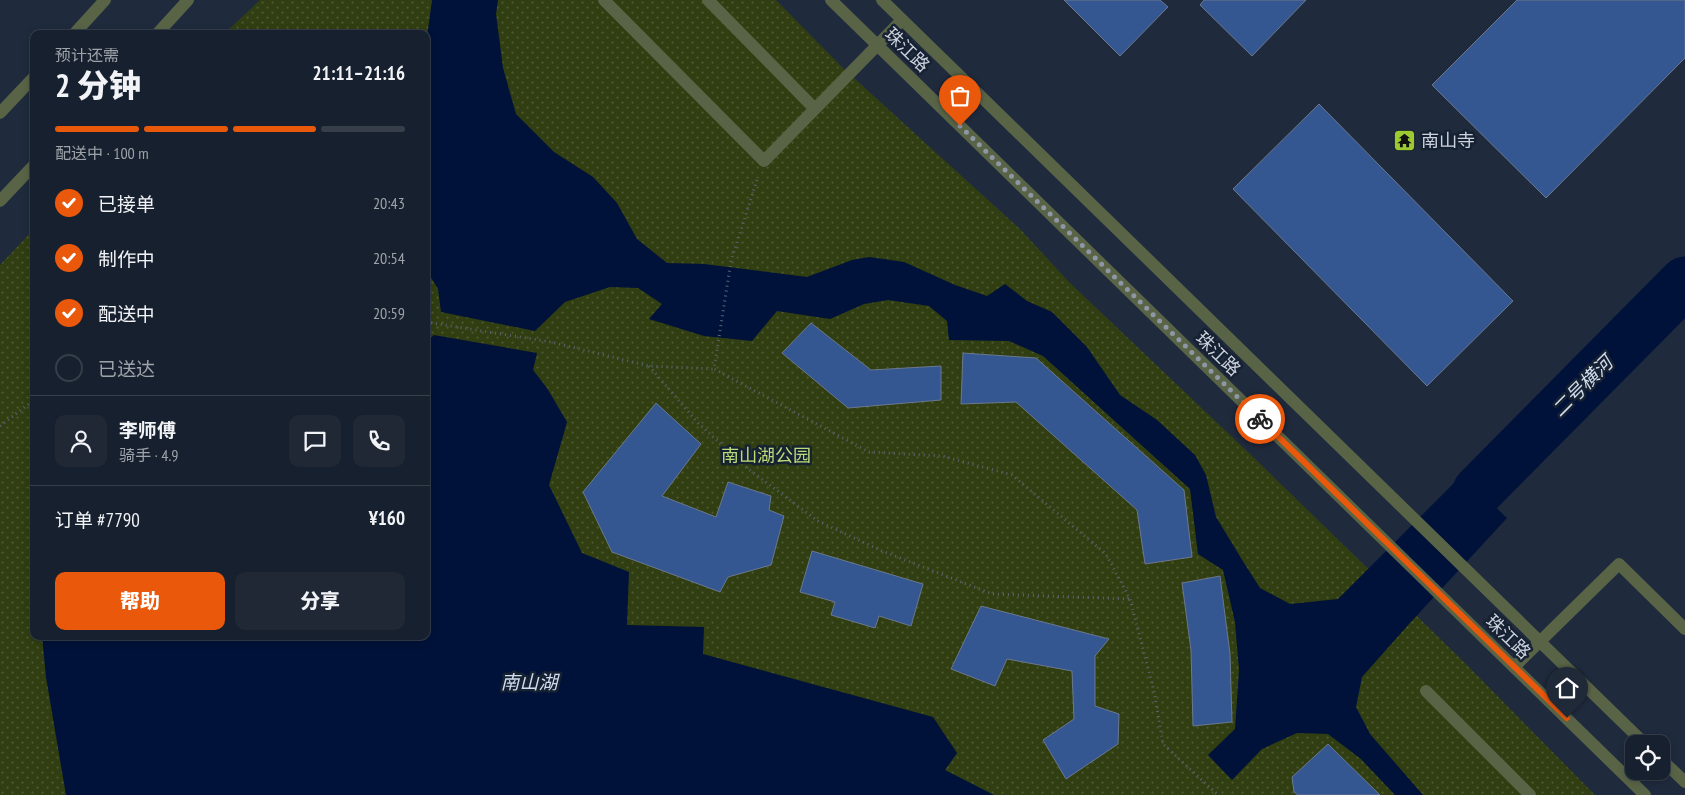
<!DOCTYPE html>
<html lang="zh">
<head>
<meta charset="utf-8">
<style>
	body { margin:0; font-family:"PT Sans Narrow","Noto Sans SC",sans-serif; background:#202836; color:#f1f3f6; height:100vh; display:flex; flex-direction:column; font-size:19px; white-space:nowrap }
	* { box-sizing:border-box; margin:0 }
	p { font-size:16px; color:#9ea3aa }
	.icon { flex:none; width:28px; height:28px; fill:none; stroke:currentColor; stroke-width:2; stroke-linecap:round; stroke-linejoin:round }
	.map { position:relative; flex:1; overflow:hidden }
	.sheet { position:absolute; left:30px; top:30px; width:400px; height:610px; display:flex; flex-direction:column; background:#17202e; border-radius:10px; box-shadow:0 2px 8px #0003,0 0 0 1px #363e4a }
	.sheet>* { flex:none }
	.buttons { position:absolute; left:1625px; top:735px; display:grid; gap:10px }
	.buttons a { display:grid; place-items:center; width:45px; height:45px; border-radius:10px; background:#17202e; box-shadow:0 2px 8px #0003,0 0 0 1px #363e4a; font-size:25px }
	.pin { position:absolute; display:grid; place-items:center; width:42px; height:42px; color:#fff; margin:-51px -21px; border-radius:50% 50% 50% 0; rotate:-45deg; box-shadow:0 0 5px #0007 }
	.pin .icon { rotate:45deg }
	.courier { position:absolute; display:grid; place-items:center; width:50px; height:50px; margin:-25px; border:4px solid #ea580c; border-radius:50%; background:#fff; color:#222; box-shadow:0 1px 6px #0007 }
	.head em { font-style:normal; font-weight:800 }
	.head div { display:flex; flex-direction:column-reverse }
	.head { display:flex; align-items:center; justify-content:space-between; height:85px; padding:0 25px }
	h1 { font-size:32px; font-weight:800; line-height:38px }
	.bar { display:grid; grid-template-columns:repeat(4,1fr); gap:8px 5px; align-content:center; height:60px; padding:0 25px }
	.bar i { height:6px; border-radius:4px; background:#363e4a }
	.bar .current { background:#ea580c }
	.bar p { grid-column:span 4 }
	.line { display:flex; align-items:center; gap:12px; padding:0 25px; border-top:1px solid #363e4a }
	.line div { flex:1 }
	.round { display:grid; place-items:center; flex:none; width:52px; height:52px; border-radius:10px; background:#202836 }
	ol { padding:0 25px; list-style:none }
	li { display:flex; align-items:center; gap:15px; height:55px }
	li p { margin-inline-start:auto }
	li .icon { padding:5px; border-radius:50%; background:#ea580c; color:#fff; stroke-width:4 }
	li:last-child { color:#9ea3aa }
	li i { width:28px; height:28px; border:2px solid #363e4a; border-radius:50% }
	.cta { display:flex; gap:10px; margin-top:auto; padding:10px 25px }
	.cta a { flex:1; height:58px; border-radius:10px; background:#ea580c; color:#fff; font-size:20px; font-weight:800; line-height:58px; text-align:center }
	.cta a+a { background:#202836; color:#f1f3f6 }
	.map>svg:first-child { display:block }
	.park { fill:url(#park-dots) }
	.water { fill:#00123a }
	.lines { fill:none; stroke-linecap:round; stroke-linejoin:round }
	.river { stroke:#00123a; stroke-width:51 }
	.building { fill:#345791; stroke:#6b788e }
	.path { stroke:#5a6474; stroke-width:3; stroke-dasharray:1 4; stroke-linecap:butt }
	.service { stroke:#596447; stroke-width:12 }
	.tertiary { stroke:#596447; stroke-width:12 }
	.done { stroke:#8f97a6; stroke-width:5; stroke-dasharray:0 9 }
	.route { stroke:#ea580c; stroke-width:6 }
	.labels { text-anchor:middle; stroke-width:5; stroke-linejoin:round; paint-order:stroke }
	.street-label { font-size:18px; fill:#cbd2de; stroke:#162132 }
	.poi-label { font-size:18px; fill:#cbd2de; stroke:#162132; text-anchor:start }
	.park-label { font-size:18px; fill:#b9dc78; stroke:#162132 }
	.water-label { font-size:19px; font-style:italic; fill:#d1dced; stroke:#162132 }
</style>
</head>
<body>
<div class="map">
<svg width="1685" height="795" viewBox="0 0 1685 795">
	<defs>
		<pattern id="park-dots" width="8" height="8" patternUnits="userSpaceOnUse" patternTransform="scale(1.25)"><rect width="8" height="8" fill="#303e11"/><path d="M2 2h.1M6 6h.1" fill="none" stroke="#4d5933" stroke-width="1.8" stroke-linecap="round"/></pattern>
	</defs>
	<rect width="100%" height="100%" fill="#1f2a3d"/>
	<path class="park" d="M 260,0 L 776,0 L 843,68 L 1020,229 L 1069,282 L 1248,452 L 1464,662 L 1595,795 L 0,795 L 0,265 L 34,229 L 34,636 L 426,636 L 426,34 L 224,34 Z"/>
	<path class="water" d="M 432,0 L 498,0 L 496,14 L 503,68 L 516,114 L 554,152 L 593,177 L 617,203 L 637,239 L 667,263 L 704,264 L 807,277 L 852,260 L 869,257 L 904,262 L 955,285 L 987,296 L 1005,284 L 1027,301 L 1052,312 L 1087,347 L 1120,395 L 1157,420 L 1195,455 L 1206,475 L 1216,517 L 1244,563 L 1260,588 L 1290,604 L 1338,599 L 1462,475 L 1507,518 L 1409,624 L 1362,677 L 1356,707 L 1370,734 L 1423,795 L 1395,795 L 1361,759 L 1328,734 L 1297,733 L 1262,749 L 1232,780 L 1208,755 L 1235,729 L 1239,670 L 1235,622 L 1223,570 L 1198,554 L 1190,489 L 1043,356 L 1009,341 L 949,340 L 947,321 L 929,306 L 888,300 L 864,304 L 830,319 L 777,311 L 752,341 L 704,336 L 649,319 L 662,304 L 638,288 L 610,287 L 565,302 L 535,331 L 441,312 L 438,289 L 426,269 L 426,45 Z
		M 434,335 L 537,353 L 533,370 L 547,388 L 567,422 L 549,485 L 582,553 L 629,572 L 627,625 L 704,627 L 703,654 L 933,717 L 957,753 L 945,770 L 994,795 L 66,795 L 46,677 L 42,636 L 426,636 L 426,342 Z"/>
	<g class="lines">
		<path class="river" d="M 1478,491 L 1685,282"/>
	</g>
	<path class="building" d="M 1064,0 L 1160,0 L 1168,7 L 1120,56 Z
		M 1204,0 L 1306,0 L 1252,56 L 1200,5 Z
		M 1517,0 L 1685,0 L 1685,58 L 1546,198 L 1432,85 Z
		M 1319,104 L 1513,301 L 1427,386 L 1233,189 Z
		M 811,323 L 871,370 L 941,366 L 941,400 L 848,408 L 782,353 Z
		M 963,353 L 1036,358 L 1184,490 L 1192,557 L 1145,564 L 1137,510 L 1016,402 L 961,404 Z
		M 656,403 L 701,444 L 662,496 L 716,517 L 728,482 L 771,496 L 769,510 L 784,516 L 771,565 L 728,577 L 720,592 L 612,552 L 583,492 Z
		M 812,551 L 923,584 L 911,626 L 879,616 L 875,628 L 831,615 L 835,602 L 800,592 Z
		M 1220,576 L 1230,654 L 1232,722 L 1193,726 L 1191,650 L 1182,583 Z
		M 981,606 L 1109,639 L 1095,656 L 1095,706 L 1119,714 L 1118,744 L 1066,779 L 1043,740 L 1074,719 L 1072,671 L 1007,659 L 995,686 L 951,669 Z
		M 1328,744 L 1380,795 L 1298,795 L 1294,792 L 1292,777 Z"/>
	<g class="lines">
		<path class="path" d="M 757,180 L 731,261 L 714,369 L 869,452 L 942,456 L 1012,475 L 1106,554 L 1130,599 L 1154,691 L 1163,744 L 1218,795
			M 426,322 L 551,342 L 649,366 L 714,369
			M 649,366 L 698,423 L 747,468 L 818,521 L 882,551 L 992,594 L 1130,599
			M 0,426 L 34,400"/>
		<path class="service" d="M 604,0 L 764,161 L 902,20
			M 708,0 L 815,109
			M 1514,667 L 1619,564 L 1685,629
			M 1426,691 L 1530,795"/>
		<path class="tertiary" d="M 831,0 L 1645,795
			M 882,0 L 1645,744
			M 74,34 L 105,0
			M 157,34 L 188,0
			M 0,113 L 34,77
			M 0,201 L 34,165
			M 1661,759 L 1685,782"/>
	</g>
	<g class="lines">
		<path class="done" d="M 960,126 L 1260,419"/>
		<path class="route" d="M 1260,419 L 1567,718"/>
	</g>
	<defs>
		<symbol id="temple-square" viewBox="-11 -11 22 22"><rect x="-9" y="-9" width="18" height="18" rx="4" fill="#9dca30" stroke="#162132"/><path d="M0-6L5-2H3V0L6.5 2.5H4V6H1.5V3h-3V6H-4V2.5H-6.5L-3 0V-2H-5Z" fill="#111"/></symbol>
	</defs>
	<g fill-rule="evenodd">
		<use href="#temple-square" x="1392" y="128" width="25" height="25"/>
	</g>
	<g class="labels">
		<g class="street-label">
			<text transform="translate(907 50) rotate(44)" y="6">珠江路</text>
			<text transform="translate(1218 354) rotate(44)" y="6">珠江路</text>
			<text transform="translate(1508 637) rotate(44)" y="6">珠江路</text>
		</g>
		<g class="poi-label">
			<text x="1421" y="147">南山寺</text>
		</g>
		<g class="park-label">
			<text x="766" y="462">南山湖公园</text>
		</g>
		<g class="water-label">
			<text transform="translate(1582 386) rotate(-45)" y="7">二号横河</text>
			<text x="529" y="689">南山湖</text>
		</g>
	</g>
</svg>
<div class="buttons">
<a><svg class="icon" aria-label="locate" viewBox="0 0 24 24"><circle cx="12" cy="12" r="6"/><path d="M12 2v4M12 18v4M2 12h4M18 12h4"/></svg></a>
</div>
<div class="pin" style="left:960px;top:126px;background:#ea580c"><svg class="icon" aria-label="bag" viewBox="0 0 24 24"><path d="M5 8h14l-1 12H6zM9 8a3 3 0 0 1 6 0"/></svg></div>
<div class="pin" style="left:1567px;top:718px;background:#1f2937"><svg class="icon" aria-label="home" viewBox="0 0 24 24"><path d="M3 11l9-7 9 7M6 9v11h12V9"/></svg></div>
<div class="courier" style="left:1260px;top:419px"><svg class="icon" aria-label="bike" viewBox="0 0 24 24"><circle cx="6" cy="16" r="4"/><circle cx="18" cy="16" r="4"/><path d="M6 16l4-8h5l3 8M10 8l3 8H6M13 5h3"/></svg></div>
<section class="sheet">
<div class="head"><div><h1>2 分钟</h1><p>预计还需</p></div><em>21:11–21:16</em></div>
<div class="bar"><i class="current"></i><i class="current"></i><i class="current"></i><i></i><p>配送中 · 100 m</p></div>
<ol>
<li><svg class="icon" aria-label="check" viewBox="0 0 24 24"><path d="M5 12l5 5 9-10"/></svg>已接单<p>20:43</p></li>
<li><svg class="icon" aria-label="check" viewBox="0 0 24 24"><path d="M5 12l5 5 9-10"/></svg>制作中<p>20:54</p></li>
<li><svg class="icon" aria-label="check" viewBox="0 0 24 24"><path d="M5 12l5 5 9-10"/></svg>配送中<p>20:59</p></li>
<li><i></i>已送达</li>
</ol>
<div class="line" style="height:90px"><a class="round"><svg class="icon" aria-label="person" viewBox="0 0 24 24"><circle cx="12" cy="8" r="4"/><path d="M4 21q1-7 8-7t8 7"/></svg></a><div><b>李师傅</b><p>骑手 · 4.9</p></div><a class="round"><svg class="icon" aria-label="chat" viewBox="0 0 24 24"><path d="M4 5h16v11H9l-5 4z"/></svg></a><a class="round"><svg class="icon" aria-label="phone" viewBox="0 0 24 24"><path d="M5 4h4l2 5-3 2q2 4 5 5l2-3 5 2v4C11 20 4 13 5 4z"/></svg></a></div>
<div class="line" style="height:65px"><div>订单 #7790</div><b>¥160</b></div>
<div class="cta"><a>帮助</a><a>分享</a></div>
</section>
</div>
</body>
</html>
